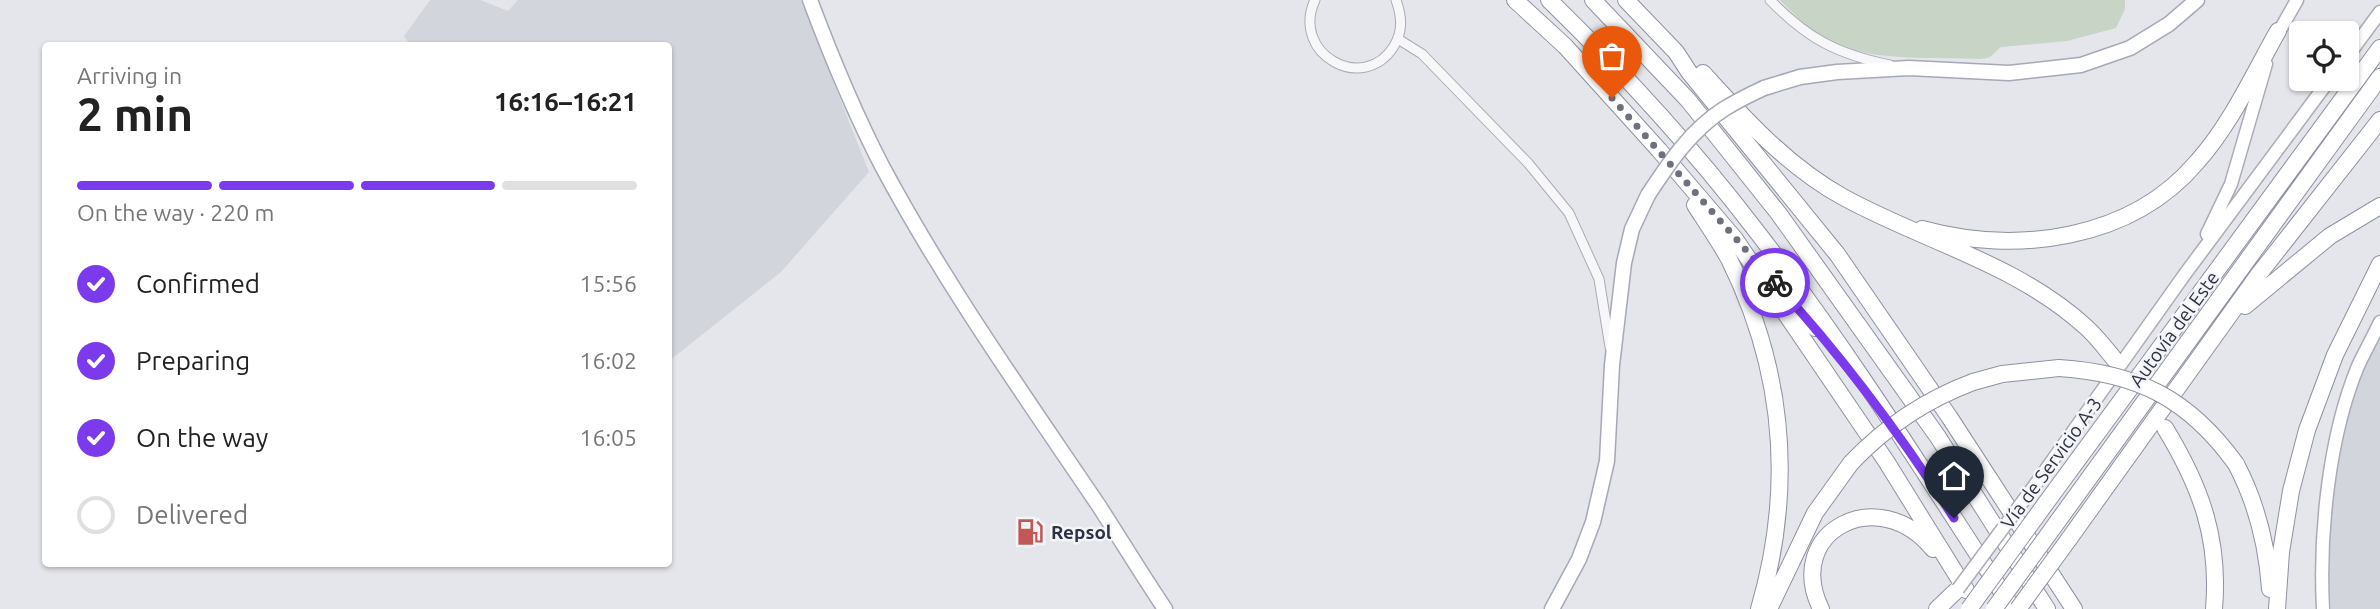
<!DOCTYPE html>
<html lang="en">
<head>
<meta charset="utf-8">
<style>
	body { margin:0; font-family:Ubuntu,sans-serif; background:#f2f2f2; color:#222; height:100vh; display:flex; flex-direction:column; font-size:26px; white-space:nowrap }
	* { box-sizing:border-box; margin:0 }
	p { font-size:23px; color:#767676 }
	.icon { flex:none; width:38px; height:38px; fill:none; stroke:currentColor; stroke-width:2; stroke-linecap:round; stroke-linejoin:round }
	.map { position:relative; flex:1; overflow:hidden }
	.drawer { position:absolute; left:42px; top:42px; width:630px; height:525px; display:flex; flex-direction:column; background:#fff; border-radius:7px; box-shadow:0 2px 5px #0004 }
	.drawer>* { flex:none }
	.buttons { position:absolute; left:2289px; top:21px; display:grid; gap:14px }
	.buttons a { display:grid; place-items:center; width:70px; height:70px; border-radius:7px; background:#fff; box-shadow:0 2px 5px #0004; font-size:35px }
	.pin { position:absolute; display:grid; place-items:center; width:60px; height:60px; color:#fff; margin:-72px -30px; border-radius:50% 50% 50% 0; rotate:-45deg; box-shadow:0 0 7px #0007 }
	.pin .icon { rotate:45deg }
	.courier { position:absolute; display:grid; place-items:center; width:70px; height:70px; margin:-35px; border:5px solid #7c3aed; border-radius:50%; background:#fff; color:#222; box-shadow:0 2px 9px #0007 }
	.summary em { font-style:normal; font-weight:600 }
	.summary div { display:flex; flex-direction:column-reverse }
	.summary { display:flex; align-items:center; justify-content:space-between; height:119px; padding:0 35px }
	h1 { font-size:46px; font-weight:600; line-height:52px }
	.bar { display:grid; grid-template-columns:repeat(4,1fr); gap:10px 7px; align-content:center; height:84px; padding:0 35px }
	.bar i { height:9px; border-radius:5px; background:#e0e0e0 }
	.bar .on { background:#7c3aed }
	.bar p { grid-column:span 4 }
	ol { padding:0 35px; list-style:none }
	li { display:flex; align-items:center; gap:21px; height:77px }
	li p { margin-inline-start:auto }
	li .icon { padding:7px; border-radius:50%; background:#7c3aed; color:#fff; stroke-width:4 }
	li:last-child { color:#767676 }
	li i { width:38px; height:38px; border:4px solid #e0e0e0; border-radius:50% }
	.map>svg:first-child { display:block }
	.built { fill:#d3d5dd }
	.green { fill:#c8d4c6 }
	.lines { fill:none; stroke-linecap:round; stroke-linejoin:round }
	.street-casing { stroke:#aaacb5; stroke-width:11 }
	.secondary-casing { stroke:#aaacb5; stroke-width:15 }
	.primary-casing { stroke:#a5a9b6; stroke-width:17 }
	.highway-casing { stroke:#8d92a0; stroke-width:18 }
	.street { stroke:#f7f7f9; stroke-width:9 }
	.secondary { stroke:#fff; stroke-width:12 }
	.primary { stroke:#fff; stroke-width:14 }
	.highway { stroke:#fff; stroke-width:16 }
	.secondary-bridge-casing { stroke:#aaacb5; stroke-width:15; stroke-linecap:butt }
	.primary-bridge-casing { stroke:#a5a9b6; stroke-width:17; stroke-linecap:butt }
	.highway-bridge-casing { stroke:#8d92a0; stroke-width:18; stroke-linecap:butt }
	.secondary-bridge { stroke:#fff; stroke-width:12 }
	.primary-bridge { stroke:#fff; stroke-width:14 }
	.highway-bridge { stroke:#fff; stroke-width:16 }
	.done { stroke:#6d717d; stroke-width:7; stroke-dasharray:0 12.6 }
	.route { stroke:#7c3aed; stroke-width:9 }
	.labels { text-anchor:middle; stroke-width:5; stroke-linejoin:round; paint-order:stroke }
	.street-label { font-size:19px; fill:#2d3242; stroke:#f4f5f8 }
	.poi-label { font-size:19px; font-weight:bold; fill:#2d3242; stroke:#f4f5f8; text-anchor:start }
</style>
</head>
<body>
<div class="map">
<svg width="2380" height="609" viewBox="0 0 2380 609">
	<rect width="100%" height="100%" fill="#e5e6eb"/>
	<path class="built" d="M 430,0 L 480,0 L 508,11 L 518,0 L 801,0 L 869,172 L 781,272 L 669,361 L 668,46 L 410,45 L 404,36 Z
		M 2380,322 L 2380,609 L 2331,609 L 2325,530 L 2338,433 Z"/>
	<path class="green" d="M 1780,0 L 2125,0 L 2125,9 L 2116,28 L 2067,41 L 2001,47 L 1990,57 L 1982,59 C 1937,57 1871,62 1831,42 C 1811,32 1796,16 1780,0 Z"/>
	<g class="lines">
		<defs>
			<path id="street" d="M 1315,0 C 1290,54 1364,95 1394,46 C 1403,31 1402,17 1396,0
				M 1770,0 C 1808,39 1837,54 1890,65
				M 1398,39 L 1422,54 L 1528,163 L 1569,213 L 1599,279 L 1610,347"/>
			<path id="secondary" d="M 2276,37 L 2297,0
				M 2347,57 L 2380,12
				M 2207,234 L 2231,184 L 2266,64
				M 2035,485 L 2185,274 L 2330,79
				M 2323,609 C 2319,533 2329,436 2358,366 C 2365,351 2373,337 2380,322"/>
			<path id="primary" d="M 810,0 C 831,56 854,112 882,166 C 945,284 1024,395 1099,506 C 1121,540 1142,575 1165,609
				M 1764,88 L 1800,77 L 1837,72 L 1909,68 L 2009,73 L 2081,65 L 2130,48 L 2169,24 L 2197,0
				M 1552,609 L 1579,559 L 1593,522 L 1607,461 L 1612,365 L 1624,263 L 1632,229 L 1648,195"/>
			<path id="highway" d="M 1515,0 L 1565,46 L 1659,150 L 1735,239 L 1886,461 L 1966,590
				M 1549,0 C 1622,71 1692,147 1754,228 C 1848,349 1929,480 2013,609
				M 1593,0 L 1688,100 L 1779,214 L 1938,437 L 2047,609
				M 1626,0 L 1676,52 L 1689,72 L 1837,254 L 1950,418 L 2074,609
				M 1703,73 C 1745,119 1787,166 1843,197 C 1923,241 2018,264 2087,328 C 2097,337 2106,349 2115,360
				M 1695,205 C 1706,222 1719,241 1729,259 C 1785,372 1794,489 1759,609
				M 1922,229 C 2017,255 2131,240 2197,162 C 2231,124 2253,75 2278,31
				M 1774,282 L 1815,328
				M 2245,306 L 2330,236 L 2380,206
				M 1973,382 L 2002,374 L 2059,368
				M 2165,428 C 2201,487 2220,539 2214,609
				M 2236,464 C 2257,504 2267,544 2270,589
				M 2046,503 L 2380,48
				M 2058,521 L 2380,77
				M 2069,539 L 2259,274 L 2380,120
				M 1769,609 L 1815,513 L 1851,463
				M 1821,609 C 1783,531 1879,482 1933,549
				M 1937,609 L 1958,589
				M 2277,609 L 2281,552 L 2291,491 L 2307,430 L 2335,355 L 2380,264"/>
		</defs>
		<use href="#street" class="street-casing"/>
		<use href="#secondary" class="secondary-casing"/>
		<use href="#primary" class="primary-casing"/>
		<use href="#highway" class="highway-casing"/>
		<use href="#street" class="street"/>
		<use href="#secondary" class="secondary"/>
		<use href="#primary" class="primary"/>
		<use href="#highway" class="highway"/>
		<defs>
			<path id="secondary-bridge" d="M 1958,589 L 2035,485"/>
			<path id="primary-bridge" d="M 1648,195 C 1669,163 1691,130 1724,109 C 1737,101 1751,94 1764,88"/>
			<path id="highway-bridge" d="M 2059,368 C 2138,373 2189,399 2236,464
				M 1851,463 C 1886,426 1925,400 1973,382
				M 1969,609 L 2046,503
				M 1994,609 L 2058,521
				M 2018,609 L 2069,539"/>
		</defs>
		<use href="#secondary-bridge" class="secondary-bridge-casing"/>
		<use href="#primary-bridge" class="primary-bridge-casing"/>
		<use href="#highway-bridge" class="highway-bridge-casing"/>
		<use href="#secondary-bridge" class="secondary-bridge"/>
		<use href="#primary-bridge" class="primary-bridge"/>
		<use href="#highway-bridge" class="highway-bridge"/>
	</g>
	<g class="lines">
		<path class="done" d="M 1612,98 L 1775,283"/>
		<path class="route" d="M 1775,283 C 1842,356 1901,435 1954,518"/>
	</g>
	<defs>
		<symbol id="fuel-bare" viewBox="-9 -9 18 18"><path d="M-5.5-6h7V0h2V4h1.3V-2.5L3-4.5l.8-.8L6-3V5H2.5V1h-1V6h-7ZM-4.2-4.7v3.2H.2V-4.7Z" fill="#c35756" stroke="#f4f5f8" stroke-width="2.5" paint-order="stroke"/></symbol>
	</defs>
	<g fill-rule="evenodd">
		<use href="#fuel-bare" x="1011" y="513" width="38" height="38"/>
	</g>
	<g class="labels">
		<g class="street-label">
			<text transform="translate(2174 329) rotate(-54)" y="7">Autovía del Este</text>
			<text transform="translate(2051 463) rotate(-54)" y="7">Vía de Servicio A-3</text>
		</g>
		<g class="poi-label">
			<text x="1051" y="539">Repsol</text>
		</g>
	</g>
</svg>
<div class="buttons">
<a><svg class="icon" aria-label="locate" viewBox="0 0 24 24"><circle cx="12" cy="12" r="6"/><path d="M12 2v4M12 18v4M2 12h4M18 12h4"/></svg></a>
</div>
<div class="pin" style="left:1612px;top:98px;background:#ea580c"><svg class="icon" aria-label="bag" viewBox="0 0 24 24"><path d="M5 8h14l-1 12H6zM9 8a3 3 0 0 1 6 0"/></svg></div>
<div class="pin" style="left:1954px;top:518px;background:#1f2937"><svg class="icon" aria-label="home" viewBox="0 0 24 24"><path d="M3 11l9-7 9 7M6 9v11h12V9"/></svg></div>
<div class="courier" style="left:1775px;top:283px"><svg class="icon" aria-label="bike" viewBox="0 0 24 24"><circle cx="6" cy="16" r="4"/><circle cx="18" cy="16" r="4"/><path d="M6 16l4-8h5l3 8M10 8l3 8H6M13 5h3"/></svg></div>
<section class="drawer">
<div class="summary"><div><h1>2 min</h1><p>Arriving in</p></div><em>16:16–16:21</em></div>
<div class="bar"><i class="on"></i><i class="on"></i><i class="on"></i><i></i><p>On the way · 220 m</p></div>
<ol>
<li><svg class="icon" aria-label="check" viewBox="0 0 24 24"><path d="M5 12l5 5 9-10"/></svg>Confirmed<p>15:56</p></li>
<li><svg class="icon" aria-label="check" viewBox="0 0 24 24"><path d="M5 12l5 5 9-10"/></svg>Preparing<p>16:02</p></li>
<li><svg class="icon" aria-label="check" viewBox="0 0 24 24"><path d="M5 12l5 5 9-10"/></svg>On the way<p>16:05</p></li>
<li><i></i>Delivered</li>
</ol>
</section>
</div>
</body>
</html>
